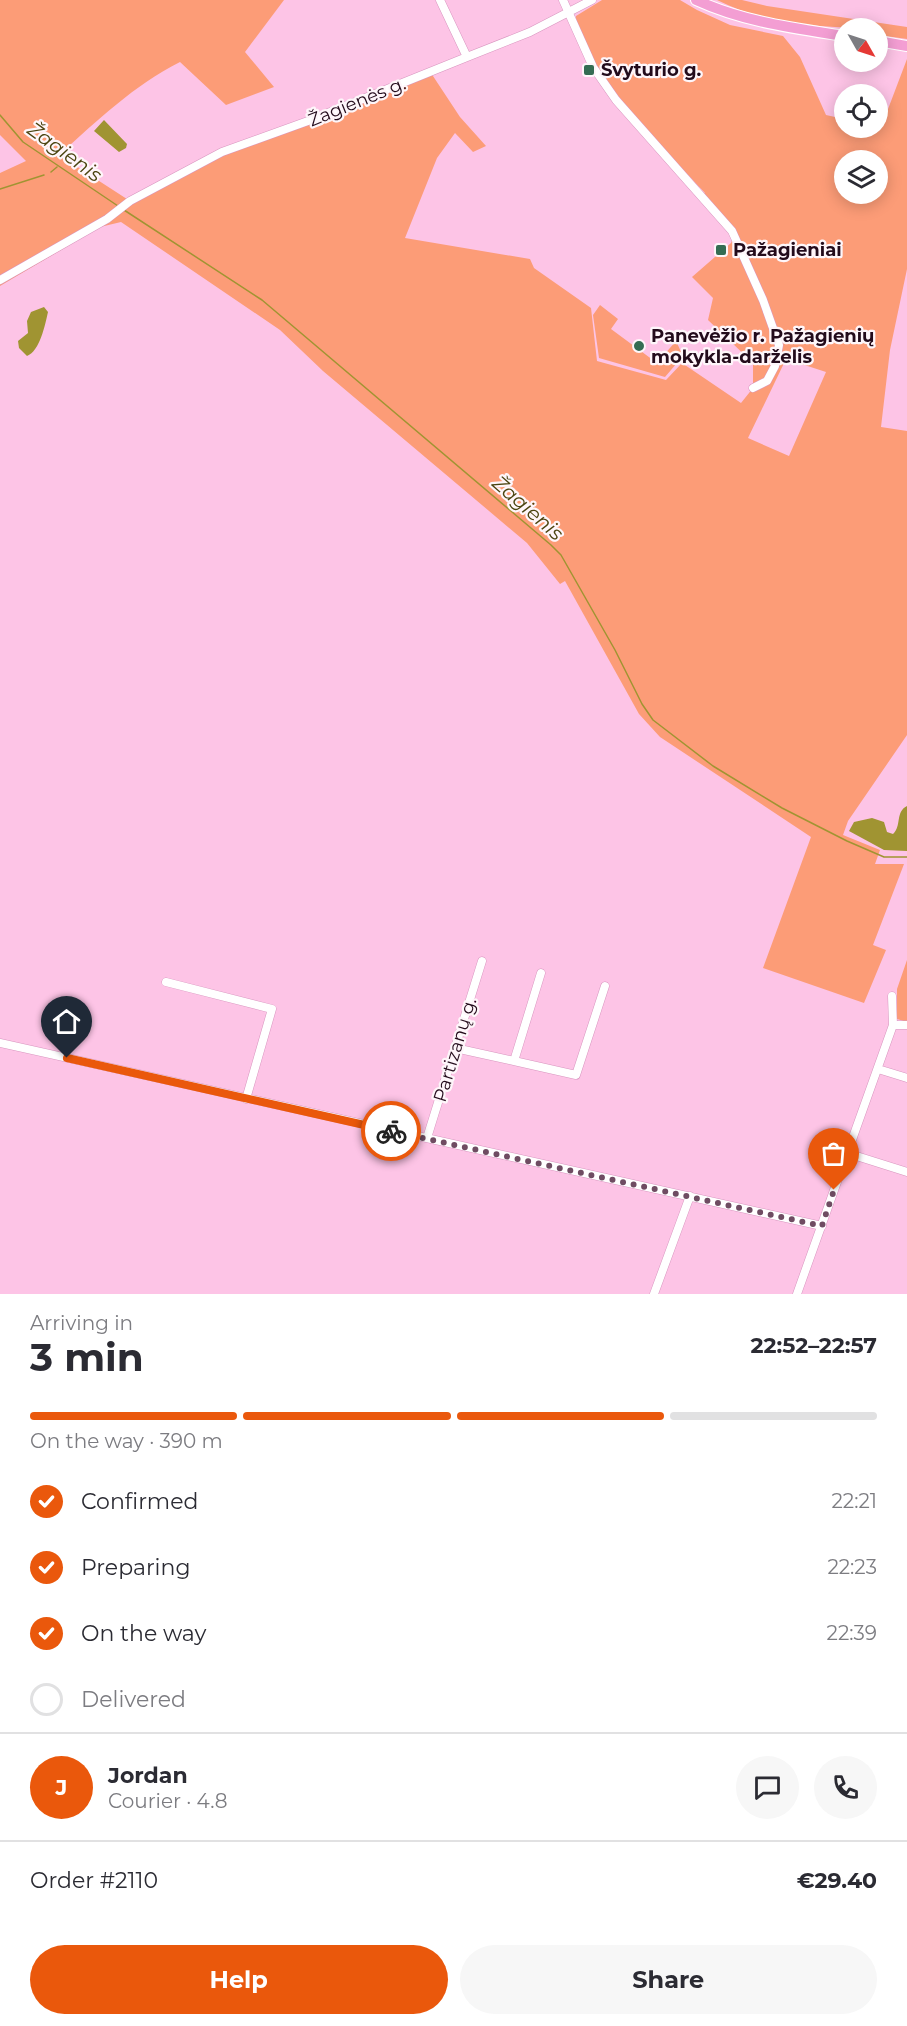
<!DOCTYPE html>
<html lang="en">
<head>
<meta charset="utf-8">
<style>
	body { margin:0; font-family:Montserrat,sans-serif; background:#f7f7f7; color:#2b2b33; height:100vh; display:flex; flex-direction:column; font-size:22px; white-space:nowrap }
	* { box-sizing:border-box; margin:0 }
	p { font-size:20px; color:#7c7c81 }
	.icon { flex:none; width:33px; height:33px; fill:none; stroke:currentColor; stroke-width:2; stroke-linecap:round; stroke-linejoin:round }
	.map { position:relative; height:1294px; overflow:hidden }
	.panel { display:flex; flex-direction:column; background:#fff; flex:1 }
	.panel>* { flex:none }
	.needle { width:39px; rotate:129deg }
	.controls { position:absolute; left:834px; top:18px; display:grid; gap:12px }
	.controls a { display:grid; place-items:center; width:54px; height:54px; border-radius:50%; background:#fff; box-shadow:0 3px 15px #0003; font-size:30px }
	.pin { position:absolute; display:grid; place-items:center; width:51px; height:51px; color:#fff; margin:-62px -26px; border-radius:50% 50% 50% 0; rotate:-45deg; box-shadow:0 0 6px #0007 }
	.pin .icon { rotate:45deg }
	.courier { position:absolute; display:grid; place-items:center; width:60px; height:60px; margin:-30px; border:4px solid #ea580c; border-radius:50%; background:#fff; color:#222; box-shadow:0 2px 8px #0007 }
	.summary em { font-style:normal; font-weight:700 }
	.summary div { display:flex; flex-direction:column-reverse }
	.summary { display:flex; align-items:center; justify-content:space-between; height:102px; padding:0 30px }
	h1 { font-size:39px; font-weight:700; line-height:45px }
	.bar { display:grid; grid-template-columns:repeat(4,1fr); gap:9px 6px; align-content:center; height:72px; padding:0 30px }
	.bar i { height:8px; border-radius:4px; background:#e1e1e2 }
	.bar .active { background:#ea580c }
	.bar p { grid-column:span 4 }
	.line { display:flex; align-items:center; gap:15px; padding:0 30px; border-top:2px solid #e1e1e2 }
	.line div { flex:1 }
	.round { display:grid; place-items:center; flex:none; width:63px; height:63px; border-radius:32px; background:#f7f7f7 }
	ol { padding:0 30px; list-style:none }
	li { display:flex; align-items:center; gap:18px; height:66px }
	li p { margin-inline-start:auto }
	li .icon { padding:6px; border-radius:50%; background:#ea580c; color:#fff; stroke-width:4 }
	li:last-child { color:#7c7c81 }
	li i { width:33px; height:33px; border:3px solid #e1e1e2; border-radius:50% }
	.cta { display:flex; gap:12px; margin-top:auto; padding:12px 30px }
	.cta a { flex:1; height:69px; border-radius:36px; background:#ea580c; color:#fff; font-size:24px; font-weight:700; line-height:69px; text-align:center }
	.cta a+a { background:#f7f7f7; color:#2b2b33 }
	.map>svg:first-child { display:block }
	.green { fill:#fc9c77; fill-rule:evenodd }
	.water { fill:#a09432 }
	.lines { fill:none; stroke-linecap:round; stroke-linejoin:round }
	.stream { stroke:#a09432; stroke-width:1.5 }
	.minor-casing { stroke:#d895bf; stroke-width:9 }
	.highway-casing { stroke:#fff; stroke-width:12 }
	.minor { stroke:#fff; stroke-width:8 }
	.highway { stroke:#f39ed3; stroke-width:10 }
	.done { stroke:#6f4c62; stroke-width:6; stroke-dasharray:0 10.8 }
	.route { stroke:#ea580c; stroke-width:8 }
	.poi-dot { fill:#356c53; stroke:#fef6fa; stroke-width:2 }
	.labels { text-anchor:middle; stroke-width:4.5; stroke-linejoin:round; paint-order:stroke }
	.poi-label { font-size:18px; font-weight:bold; fill:#230b1b; stroke:#fef6fa; text-anchor:start }
	.street-label { font-size:18px; fill:#230b1b; stroke:#fef6fa }
	.water-label { font-size:20px; font-style:italic; fill:#4b4410; stroke:#fef6fa }
</style>
</head>
<body>
<div class="map">
<svg width="907" height="1294" viewBox="0 0 907 1294">
	<rect width="100%" height="100%" fill="#fdc4e6"/>
	<path class="green" d="M 0,0 L 284,0 L 245,52 L 274,87 L 226,105 L 180,62 C 134,85 97,121 59,155 L 130,201 L 229,151 L 431,73 L 460,117 L 486,146 L 473,152 L 455,133 L 437,158 L 405,238 L 530,259 L 534,268 L 591,308 L 597,361 L 666,380 L 682,363 L 741,403 L 753,388 L 753,363 L 708,320 L 713,298 L 692,277 L 731,243 L 734,236 L 699,192 L 705,193 C 674,159 574,60 576,16 L 602,0 L 680,0 L 697,10 L 730,25 L 783,36 L 800,57 L 826,115 L 844,119 L 844,128 L 878,128 L 878,123 L 885,117 L 907,59 L 907,269 L 890,350 L 881,427 L 907,431 L 907,735 L 848,821 L 843,835 L 880,850 L 875,864 L 904,864 L 873,945 L 886,950 L 864,1003 L 763,968 L 811,837 L 660,737 L 639,714 L 565,581 L 560,584 L 527,543 L 323,371 L 280,330 L 121,222 L 100,227 L 0,286 L 0,173 L 26,161 L 0,135 ZM 844,160 L 878,160 L 878,194 L 844,194 ZM 786,359 L 826,372 L 789,456 L 748,438 Z
		M 717,0 L 742,0 L 767,6 L 907,27 L 907,39 L 878,35 L 878,28 C 825,28 766,25 717,0 Z
		M 600,305 L 618,319 L 611,329 L 657,363 L 676,341 L 683,356 L 665,377 L 599,358 L 593,315 Z
		M 907,960 L 907,1022 L 894,1018 L 897,1008 L 897,989 Z"/>
	<path class="water" d="M 104,120 L 127,144 L 126,148 L 119,152 L 94,131 Z
		M 44,307 L 48,312 C 45,325 40,351 27,356 L 19,348 L 18,341 L 28,333 L 27,321 L 31,312 Z
		M 907,806 L 907,851 L 884,850 L 849,831 L 854,822 L 872,818 L 884,822 L 887,832 L 893,834 C 902,826 895,812 907,806 Z"/>
	<g class="lines">
		<path class="stream" d="M 0,115 L 23,142 L 118,206
			M 51,172 L 57,167
			M 0,189 L 44,175
			M 124,210 L 262,300 L 551,545 L 561,555 L 615,650 L 642,704 L 653,720 L 713,766 L 782,808 L 847,841 L 884,857 L 907,857"/>
		<defs>
			<path id="minor" d="M 440,0 L 467,57
				M 563,0 L 593,67 L 616,100 L 732,231 L 763,300 L 779,345 L 775,366 L 767,381 L 753,388
				M 0,280 L 107,219 L 130,201 L 222,152 L 308,121 L 467,57 L 530,32 L 592,0
				M 166,982 L 272,1009 L 246,1099
				M 893,1025 L 907,1025
				M 0,1043 L 822,1226
				M 455,1048 L 514,1061 L 541,973
				M 514,1061 L 576,1075 L 605,986
				M 878,1069 L 907,1078
				M 427,1138 L 482,961
				M 847,1153 L 907,1172
				M 654,1294 L 690,1196
				M 797,1294 L 893,1025 L 892,996"/>
			<path id="highway" d="M 696,0 C 744,22 793,28 844,36
				M 878,41 L 907,46"/>
		</defs>
		<use href="#minor" class="minor-casing"/>
		<use href="#highway" class="highway-casing"/>
		<use href="#minor" class="minor"/>
		<use href="#highway" class="highway"/>
	</g>
	<g class="lines">
		<path class="done" d="M 391,1131 L 822,1226 L 834,1190"/>
		<path class="route" d="M 67,1058 L 391,1131"/>
	</g>
	<g class="poi-dot">
		<rect x="583" y="64" width="12" height="12" rx="3"/>
		<rect x="715" y="244" width="12" height="12" rx="3"/>
		<circle cx="639" cy="346" r="6"/>
	</g>
	<g class="labels">
		<g class="poi-label">
			<text x="601" y="76">Švyturio g.</text>
			<text x="733" y="256">Pažagieniai</text>
			<text x="651" y="342">Panevėžio r. Pažagienių<tspan x="651" dy="21">mokykla-darželis</tspan></text>
		</g>
		<g class="street-label">
			<text transform="translate(357 102) rotate(-22)" y="6">Žagienės g.</text>
			<text transform="translate(455 1050) rotate(-73)" y="6">Partizanų g.</text>
		</g>
		<g class="water-label">
			<text transform="translate(65 152) rotate(36)" y="7">Žagienis</text>
			<text transform="translate(528 508) rotate(41)" y="7">Žagienis</text>
		</g>
	</g>
</svg>
<div class="controls">
<a><svg class="needle" viewBox="-14 -14 28 28"><path d="M0-13l5 13h-10z" fill="#e53935"/><path d="M0 13l5-13h-10z" fill="#7c7c81"/></svg></a>
<a><svg class="icon" aria-label="locate" viewBox="0 0 24 24"><circle cx="12" cy="12" r="6"/><path d="M12 2v4M12 18v4M2 12h4M18 12h4"/></svg></a>
<a><svg class="icon" aria-label="layers" viewBox="0 0 24 24"><path d="M12 4l9 5-9 5-9-5zM3 14l9 5 9-5"/></svg></a>
</div>
<div class="pin" style="left:834px;top:1190px;background:#ea580c"><svg class="icon" aria-label="bag" viewBox="0 0 24 24"><path d="M5 8h14l-1 12H6zM9 8a3 3 0 0 1 6 0"/></svg></div>
<div class="pin" style="left:67px;top:1058px;background:#1f2937"><svg class="icon" aria-label="home" viewBox="0 0 24 24"><path d="M3 11l9-7 9 7M6 9v11h12V9"/></svg></div>
<div class="courier" style="left:391px;top:1131px"><svg class="icon" aria-label="bike" viewBox="0 0 24 24"><circle cx="6" cy="16" r="4"/><circle cx="18" cy="16" r="4"/><path d="M6 16l4-8h5l3 8M10 8l3 8H6M13 5h3"/></svg></div>
</div>
<section class="panel">
<div class="summary"><div><h1>3 min</h1><p>Arriving in</p></div><em>22:52–22:57</em></div>
<div class="bar"><i class="active"></i><i class="active"></i><i class="active"></i><i></i><p>On the way · 390 m</p></div>
<ol>
<li><svg class="icon" aria-label="check" viewBox="0 0 24 24"><path d="M5 12l5 5 9-10"/></svg>Confirmed<p>22:21</p></li>
<li><svg class="icon" aria-label="check" viewBox="0 0 24 24"><path d="M5 12l5 5 9-10"/></svg>Preparing<p>22:23</p></li>
<li><svg class="icon" aria-label="check" viewBox="0 0 24 24"><path d="M5 12l5 5 9-10"/></svg>On the way<p>22:39</p></li>
<li><i></i>Delivered</li>
</ol>
<div class="line" style="height:108px"><b class="round" style="background:#ea580c;color:#fff">J</b><div><b>Jordan</b><p>Courier · 4.8</p></div><a class="round"><svg class="icon" aria-label="chat" viewBox="0 0 24 24"><path d="M4 5h16v11H9l-5 4z"/></svg></a><a class="round"><svg class="icon" aria-label="phone" viewBox="0 0 24 24"><path d="M5 4h4l2 5-3 2q2 4 5 5l2-3 5 2v4C11 20 4 13 5 4z"/></svg></a></div>
<div class="line" style="height:78px"><div>Order #2110</div><b>€29.40</b></div>
<div class="cta"><a>Help</a><a>Share</a></div>
</section>
</body>
</html>
